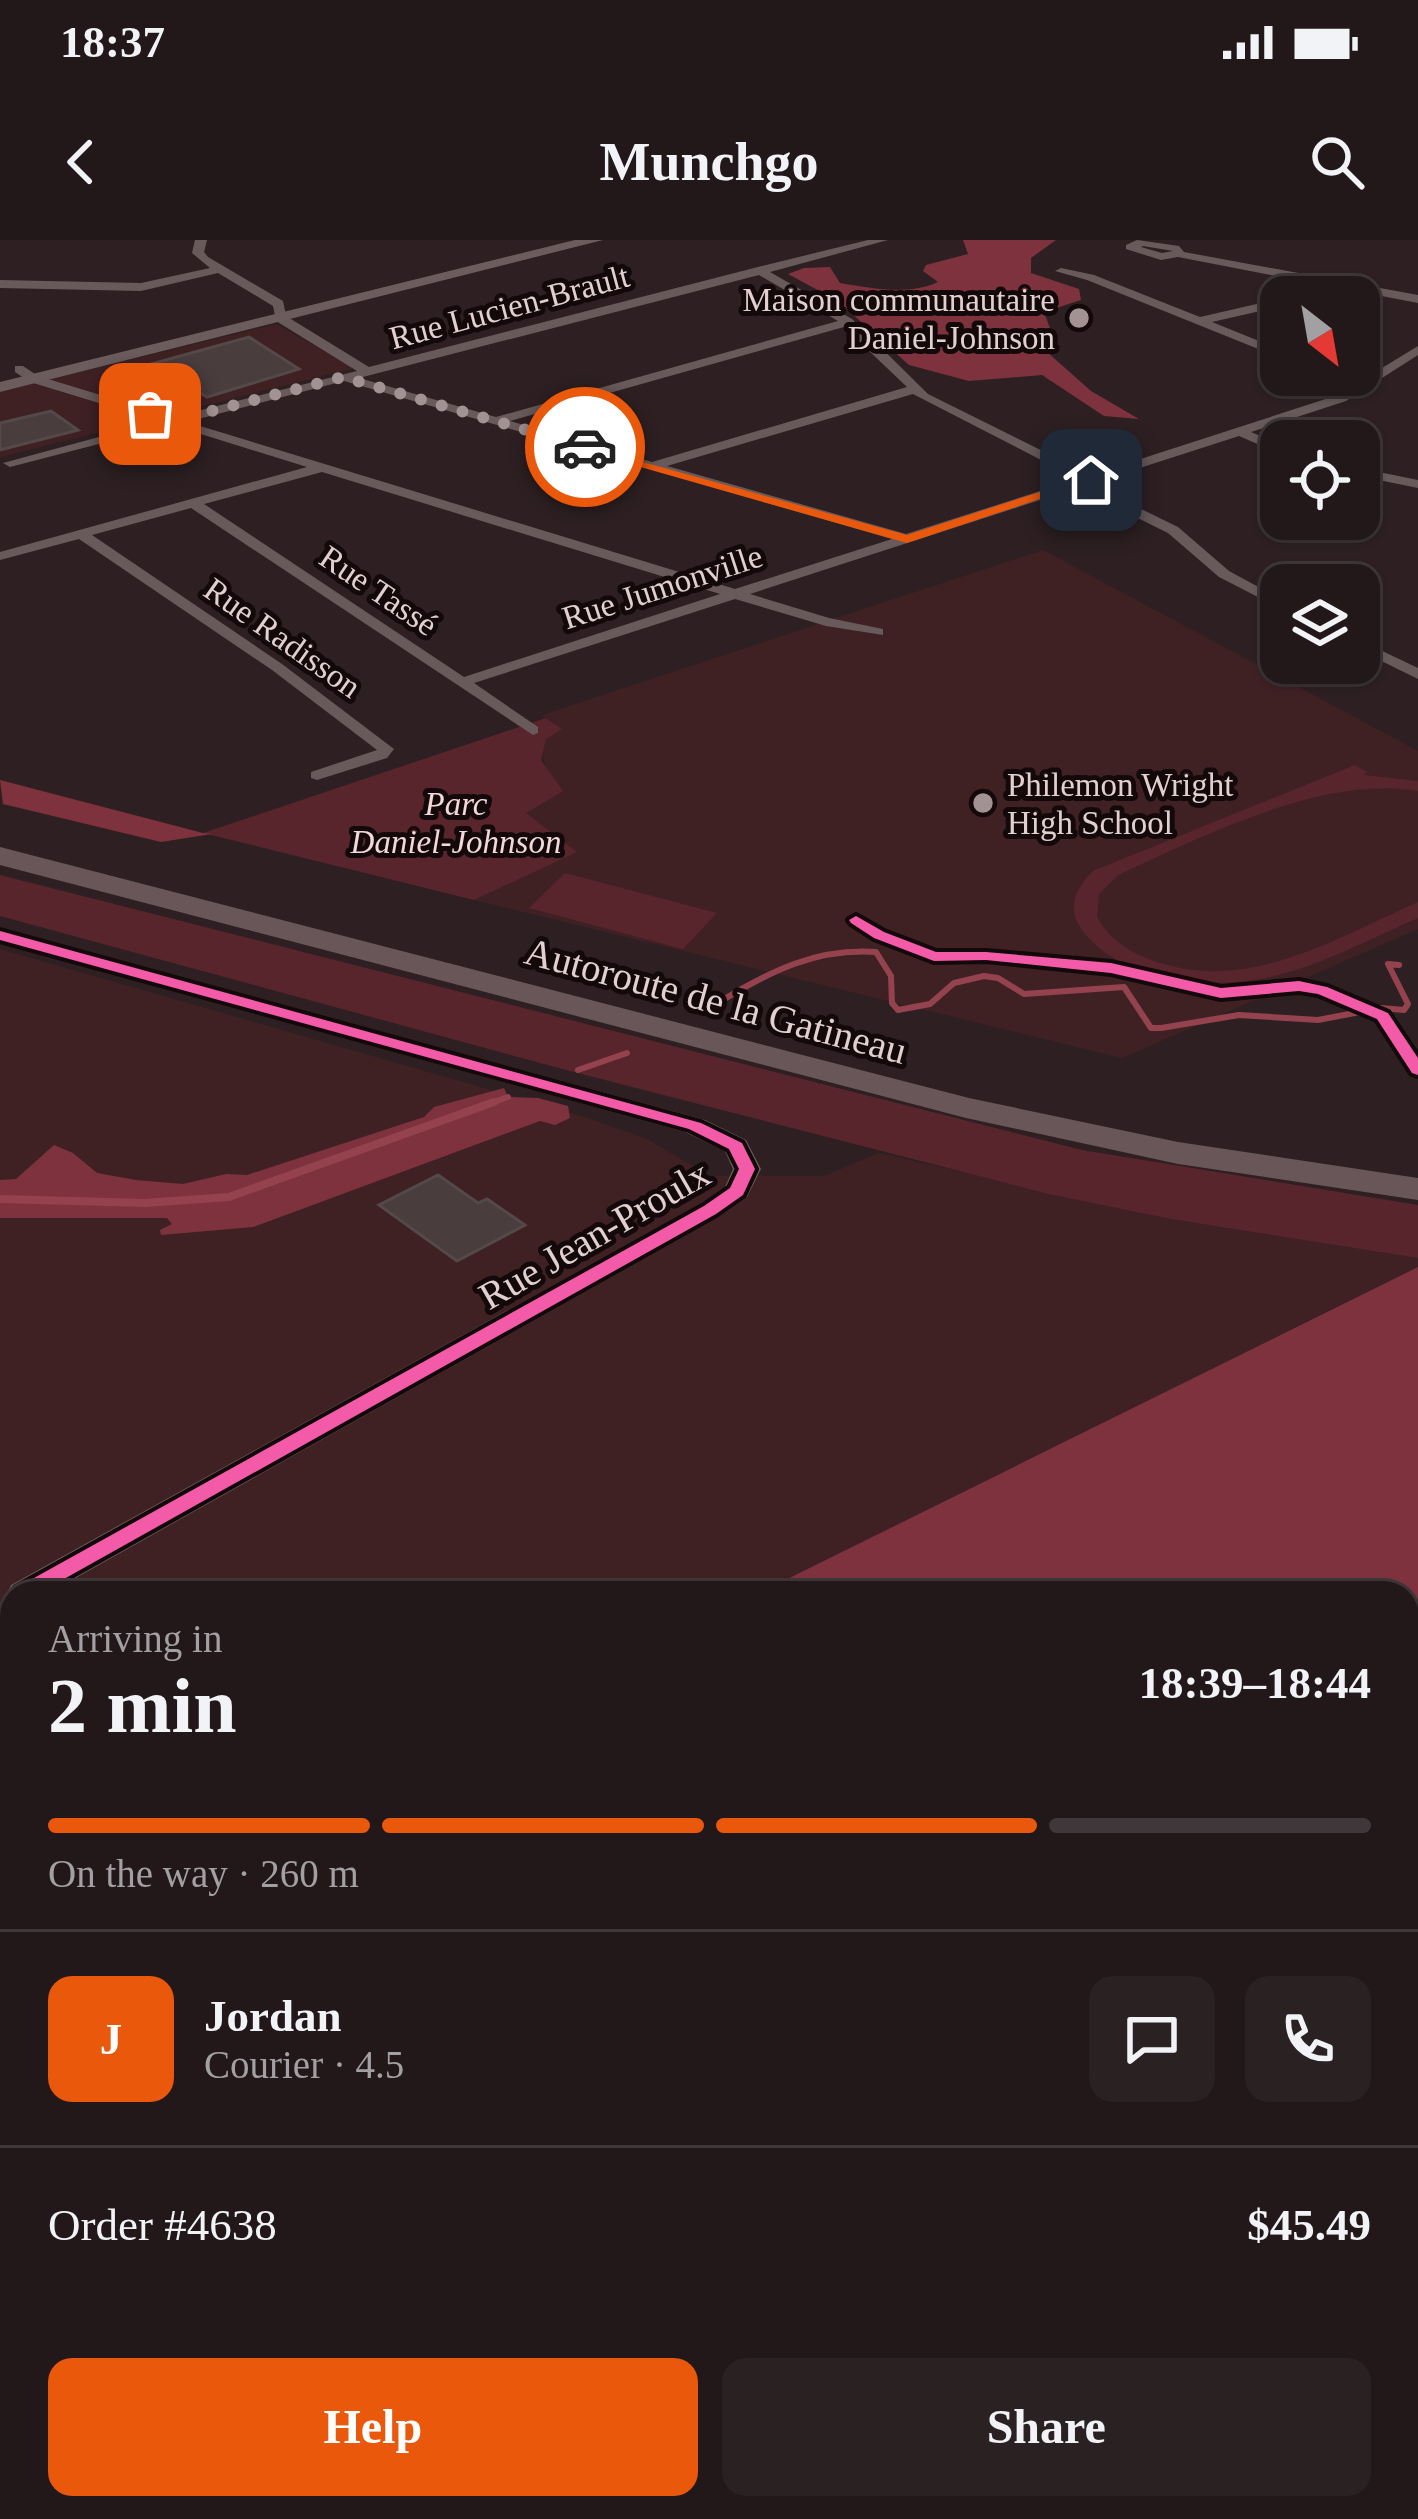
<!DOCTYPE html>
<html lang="en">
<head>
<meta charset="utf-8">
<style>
	body { margin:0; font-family:"Times New Roman",serif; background:#2a2123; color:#f1f3f6; height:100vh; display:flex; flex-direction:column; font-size:45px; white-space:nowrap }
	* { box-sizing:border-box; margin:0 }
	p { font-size:39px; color:#a2a0a2 }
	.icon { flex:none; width:66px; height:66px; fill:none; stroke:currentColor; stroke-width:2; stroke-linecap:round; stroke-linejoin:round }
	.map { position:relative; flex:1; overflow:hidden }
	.drawer { position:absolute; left:0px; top:1341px; width:1419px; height:939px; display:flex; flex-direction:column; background:#22181a; border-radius:36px 36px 0 0; box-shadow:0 3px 9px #0004,0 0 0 3px #3f3739 }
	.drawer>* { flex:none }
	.needle { width:78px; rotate:149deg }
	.fabs { position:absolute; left:1260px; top:36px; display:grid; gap:24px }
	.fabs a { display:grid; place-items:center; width:120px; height:120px; border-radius:24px; background:#22181a; box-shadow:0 3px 9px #0004,0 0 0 3px #3f3739; font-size:60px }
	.pin { position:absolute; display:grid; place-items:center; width:102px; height:102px; color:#fff; margin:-51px; border-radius:24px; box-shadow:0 6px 18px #0006 }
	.courier { position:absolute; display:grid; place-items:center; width:120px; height:120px; margin:-60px; border:9px solid #ea580c; border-radius:50%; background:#fff; color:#222; box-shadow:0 3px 15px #0007 }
	.overview em { font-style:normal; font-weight:700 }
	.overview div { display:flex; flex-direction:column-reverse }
	.overview { display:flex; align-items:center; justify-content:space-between; height:204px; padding:0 48px }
	h1 { font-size:78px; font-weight:700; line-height:90px }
	.bar { display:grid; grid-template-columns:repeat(4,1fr); gap:18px 12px; align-content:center; height:144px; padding:0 48px }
	.bar i { height:15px; border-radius:9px; background:#3f3739 }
	.bar .current { background:#ea580c }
	.bar p { grid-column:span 4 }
	.line { display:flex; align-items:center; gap:30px; padding:0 48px; border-top:3px solid #3f3739 }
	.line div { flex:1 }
	.round { display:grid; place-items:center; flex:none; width:126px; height:126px; border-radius:24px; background:#2a2123 }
	.cta { display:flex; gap:24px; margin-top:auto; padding:24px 48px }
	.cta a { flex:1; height:138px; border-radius:24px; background:#ea580c; color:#fff; font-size:48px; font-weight:700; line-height:138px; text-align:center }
	.cta a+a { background:#2a2123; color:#f1f3f6 }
	.status { display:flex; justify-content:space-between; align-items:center; height:84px; padding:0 60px; background:#22181a; direction:ltr }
	.status svg { height:33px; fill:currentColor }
	header { display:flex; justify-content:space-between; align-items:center; height:156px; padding:0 48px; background:#22181a; font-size:54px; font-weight:700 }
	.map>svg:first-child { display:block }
	.built { fill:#3f2124 }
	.green { fill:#59252c }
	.forest { fill:#7e323d }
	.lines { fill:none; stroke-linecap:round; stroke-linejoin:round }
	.stream-far1 { stroke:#94434e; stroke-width:6 }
	.stream { stroke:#94434e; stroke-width:8 }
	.building { fill:#493d3e; stroke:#544949; stroke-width:3 }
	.street { fill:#685a5b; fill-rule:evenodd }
	.secondary { fill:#6c5c5e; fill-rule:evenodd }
	.highway { fill:#685658; fill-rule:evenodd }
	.cycleway-casing { stroke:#14090a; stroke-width:8 }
	.cycleway { fill:#f35aa7; fill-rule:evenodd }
	.route { fill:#ea580c }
	.done { stroke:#a39293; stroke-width:12; stroke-dasharray:0 21.6 }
	.poi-dot { fill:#a39293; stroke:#14090a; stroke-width:4.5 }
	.labels { text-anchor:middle; stroke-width:10; stroke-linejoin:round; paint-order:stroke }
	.far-poi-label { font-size:33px; fill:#e2d0d0; stroke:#14090a; text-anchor:end }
	.far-street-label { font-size:33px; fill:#e2d0d0; stroke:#14090a }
	.far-park-label { font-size:33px; font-style:italic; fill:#f3d8da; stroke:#14090a }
	.street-label { font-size:39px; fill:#e2d0d0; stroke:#14090a }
</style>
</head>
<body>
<div class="status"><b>18:37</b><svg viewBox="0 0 49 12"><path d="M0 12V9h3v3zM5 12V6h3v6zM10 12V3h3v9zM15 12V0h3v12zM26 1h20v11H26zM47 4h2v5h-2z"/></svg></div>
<header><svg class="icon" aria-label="back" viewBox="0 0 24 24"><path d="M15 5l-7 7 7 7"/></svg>Munchgo<svg class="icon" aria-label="search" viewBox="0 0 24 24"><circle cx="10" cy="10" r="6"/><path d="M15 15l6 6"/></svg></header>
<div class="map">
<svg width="1418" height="2279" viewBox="0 0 1418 2279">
	<rect width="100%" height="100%" fill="#2e2022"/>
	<path class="built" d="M 276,84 L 354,128 L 0,217 L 0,152 Z
		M 1043,310 L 1418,511 L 1418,689 L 1122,818 L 474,660 L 576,612 L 525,573 L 550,536 L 540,511 L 546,499 L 561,488 L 542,475 Z
		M 0,709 L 588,878 L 647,899 L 709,936 L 824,936 L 879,913 L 1171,979 L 1418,1018 L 1418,1027 L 759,1353 L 12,1353 L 12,1815 L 0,1823 Z
		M 1407,2074 L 1418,2081 L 1418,2271 L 1407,2264 Z"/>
	<path class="green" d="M 546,478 L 562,489 L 546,499 L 541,520 L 563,551 L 526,573 L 577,612 L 474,660 L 203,593 Z
		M 1355,525 L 1367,532 L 1364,535 L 1418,541 L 1418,551 C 1324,535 1204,595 1118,635 L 1099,654 L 1097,677 C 1110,700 1129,712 1154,721 C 1248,754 1334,699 1418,662 L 1418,678 C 1329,717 1265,758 1165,737 C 1136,731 1105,718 1085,694 C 1066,671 1073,651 1093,631 Z
		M 565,633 L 717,673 L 683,709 L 529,668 Z
		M 0,635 L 1082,910 L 1418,965 L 1418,1018 L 1171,979 L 1049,954 L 570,831 L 0,676 Z
		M 12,1552 L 12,2268 L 1112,2268 L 1099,2279 L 0,2279 L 0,1559 Z
		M 1205,2268 L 1318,2268 L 1328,2279 L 1191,2279 Z"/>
	<path class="forest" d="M 963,0 L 1056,0 L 1031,18 L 1031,33 L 1079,49 L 1081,60 L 1044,72 L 1051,91 L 1047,112 L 1091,151 L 1139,179 L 1104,176 L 1042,135 L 969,141 L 909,125 L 838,61 L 788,34 L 804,28 L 830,27 L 840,43 C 871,48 908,56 938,42 L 923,31 L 926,25 L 968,14 Z
		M 0,540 L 203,593 L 212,594 L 161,602 L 3,564 Z
		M 504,848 L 508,857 L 538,858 L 568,866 L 570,878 L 555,885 L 540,881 L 253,987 L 161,995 L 160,990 L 172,984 L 167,978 L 0,978 L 0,940 L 16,939 L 54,905 L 73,913 L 97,933 L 136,940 L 183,944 L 226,934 L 247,935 L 424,877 L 434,867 Z
		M 1418,1027 L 1418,2081 L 1407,2074 L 1407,1353 L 759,1353 Z"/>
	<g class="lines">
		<path class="stream-far1" d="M 721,761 C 771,731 816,708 876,712 L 891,736 L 892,763 L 898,770 L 930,764 L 954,743 L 984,736 L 998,738 L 1024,754 L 1124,747 L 1151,788 L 1161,788 L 1239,775 L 1318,780 L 1381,768 L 1404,770 L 1408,764 L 1388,724 L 1399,725
			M 578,830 L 627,813
			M 485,865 L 508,857"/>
		<path class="stream" d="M 0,959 L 145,963 L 229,957 L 494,862"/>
	</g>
	<path class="building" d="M 249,97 L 299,129 L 207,157 L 151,124 Z
		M 51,171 L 78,190 L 0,210 L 0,183 Z
		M 438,935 L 478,963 L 487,959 L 525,985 L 457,1021 L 379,965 Z"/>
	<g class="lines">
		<path class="street" d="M 195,0 L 207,0 L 204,12 L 208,17 L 283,61 L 286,76 L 369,127 L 758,27 L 868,0 L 888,0 L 770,32 L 852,79 L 928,154 L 1091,235 L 1338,155 L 1351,147 L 1326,135 L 1343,135 L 1359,142 L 1418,106 L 1418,115 L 1346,161 L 1251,192 L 1281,205 L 1281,214 L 1239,196 L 1090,244 L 1178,287 L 1229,331 L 1281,359 L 1281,369 L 1219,337 L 1168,293 L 1077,248 L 750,354 L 829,378 L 883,389 L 883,395 L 826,386 L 735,359 L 474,443 L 538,487 L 538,493 L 533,495 L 191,268 L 92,295 L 282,424 L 394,509 L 387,518 L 317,540 L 311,538 L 311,532 L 377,510 L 272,430 L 79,299 L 0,320 L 0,312 L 307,227 L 172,185 L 10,227 L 3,223 L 158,181 L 30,142 L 15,132 L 15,126 L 23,126 L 38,136 L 173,177 L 357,131 L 276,81 L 273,66 L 218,33 L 141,51 L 0,48 L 0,40 L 141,43 L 210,28 L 192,13 ZM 759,35 L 838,81 L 496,177 L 359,138 ZM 844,87 L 907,147 L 652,222 L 510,181 ZM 344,141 L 892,299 L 735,349 L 187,182 ZM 913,154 L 1078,239 L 906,294 L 667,226 ZM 322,232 L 720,354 L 464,437 L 204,264 Z
			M 1137,0 L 1179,6 L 1184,12 L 1418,55 L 1418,63 L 1303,41 L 1269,69 L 1212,82 L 1281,110 L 1281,118 L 1087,40 L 1055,31 L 1061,28 L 1094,35 L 1200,77 L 1261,63 L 1292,39 L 1178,17 L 1161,20 L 1126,9 L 1126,5 ZM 1143,6 L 1173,11 L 1162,13 L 1141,7 Z
			M 1359,228 L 1418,240 L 1418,248 L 1359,236 Z
			M 1359,400 L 1418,428 L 1418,439 L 1359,410 Z"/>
		<path class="secondary" d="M 575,0 L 603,0 L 0,152 L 0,142 Z
			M 0,688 L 705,880 L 746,900 L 761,929 L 747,957 L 720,976 L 49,1353 L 12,1353 L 11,1361 L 7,1353 L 11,1345 L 700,964 L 725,947 L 733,929 L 725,911 L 685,892 L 0,703 Z"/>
		<path class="highway" d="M 0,607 L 969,858 L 1178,902 L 1418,938 L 1418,960 L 1178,924 L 966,878 L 0,625 Z"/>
		<defs>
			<path id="cycleway" d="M 856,676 L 884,692 L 936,712 L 986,712 L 1111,723 L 1221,748 L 1299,741 L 1327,747 L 1388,773 L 1418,818 L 1418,835 L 1412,833 L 1377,779 L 1318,754 L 1299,751 L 1221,758 L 1111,733 L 986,720 L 934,721 L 874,698 L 851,683 L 849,680 Z
				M 0,691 L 701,883 L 742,903 L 755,929 L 743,955 L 716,974 L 39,1353 L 13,1353 L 16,1348 L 704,966 L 730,948 L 739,929 L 729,909 L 689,889 L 0,700 Z"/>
		</defs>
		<use href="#cycleway" class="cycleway-casing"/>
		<use href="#cycleway" class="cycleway"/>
	</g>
	<path class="route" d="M 581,205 L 907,295 L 1086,237 L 1097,240 L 907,303 L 581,210 Z"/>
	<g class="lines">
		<path class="done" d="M 150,174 L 173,181 L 343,137 L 585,207"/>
	</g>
	<g class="poi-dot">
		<circle cx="1079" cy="78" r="12"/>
		<circle cx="983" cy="563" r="12"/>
	</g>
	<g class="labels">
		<g class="far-poi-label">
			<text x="1055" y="71">Maison communautaire<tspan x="1055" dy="38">Daniel-Johnson</tspan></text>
			<text x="1007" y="556" text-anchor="start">Philemon Wright<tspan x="1007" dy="38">High School</tspan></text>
		</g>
		<g class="far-street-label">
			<text transform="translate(509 66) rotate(-15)" y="12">Rue Lucien-Brault</text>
			<text transform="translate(662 346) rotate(-18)" y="12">Rue Jumonville</text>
			<text transform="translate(379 350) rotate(34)" y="12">Rue Tassé</text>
			<text transform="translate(283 397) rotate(35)" y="12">Rue Radisson</text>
		</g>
		<g class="far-park-label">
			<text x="456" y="575">Parc<tspan x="456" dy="38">Daniel-Johnson</tspan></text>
		</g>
		<g class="street-label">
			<text transform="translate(716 760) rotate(15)" y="14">Autoroute de la Gatineau</text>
			<text transform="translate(594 994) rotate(-30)" y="14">Rue Jean-Proulx</text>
		</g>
	</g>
</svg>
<div class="fabs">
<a><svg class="needle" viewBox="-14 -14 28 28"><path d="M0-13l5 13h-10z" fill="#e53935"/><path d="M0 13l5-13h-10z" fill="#a2a0a2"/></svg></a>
<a><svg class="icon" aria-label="locate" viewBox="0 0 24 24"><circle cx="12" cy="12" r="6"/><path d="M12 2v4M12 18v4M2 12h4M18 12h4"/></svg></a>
<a><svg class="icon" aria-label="layers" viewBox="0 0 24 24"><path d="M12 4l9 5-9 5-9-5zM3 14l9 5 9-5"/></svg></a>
</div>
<div class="pin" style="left:150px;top:174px;background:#ea580c"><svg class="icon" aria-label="bag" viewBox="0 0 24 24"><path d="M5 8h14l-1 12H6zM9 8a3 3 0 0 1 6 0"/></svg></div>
<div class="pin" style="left:1091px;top:240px;background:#1f2937"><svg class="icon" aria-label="home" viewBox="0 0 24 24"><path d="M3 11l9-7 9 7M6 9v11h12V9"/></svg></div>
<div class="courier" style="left:585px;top:207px"><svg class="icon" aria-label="car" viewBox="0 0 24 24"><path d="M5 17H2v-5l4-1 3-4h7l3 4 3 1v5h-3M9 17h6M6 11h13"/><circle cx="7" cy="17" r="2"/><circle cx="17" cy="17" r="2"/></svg></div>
<section class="drawer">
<div class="overview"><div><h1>2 min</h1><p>Arriving in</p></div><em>18:39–18:44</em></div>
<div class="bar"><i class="current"></i><i class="current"></i><i class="current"></i><i></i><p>On the way · 260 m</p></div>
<div class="line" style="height:216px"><b class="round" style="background:#ea580c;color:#fff">J</b><div><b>Jordan</b><p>Courier · 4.5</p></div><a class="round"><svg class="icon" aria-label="chat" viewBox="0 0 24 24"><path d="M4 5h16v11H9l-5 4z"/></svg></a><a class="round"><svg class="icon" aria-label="phone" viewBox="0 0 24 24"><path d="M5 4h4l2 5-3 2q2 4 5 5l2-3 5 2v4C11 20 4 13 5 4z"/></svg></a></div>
<div class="line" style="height:156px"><div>Order #4638</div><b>$45.49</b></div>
<div class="cta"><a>Help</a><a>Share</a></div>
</section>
</div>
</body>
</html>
